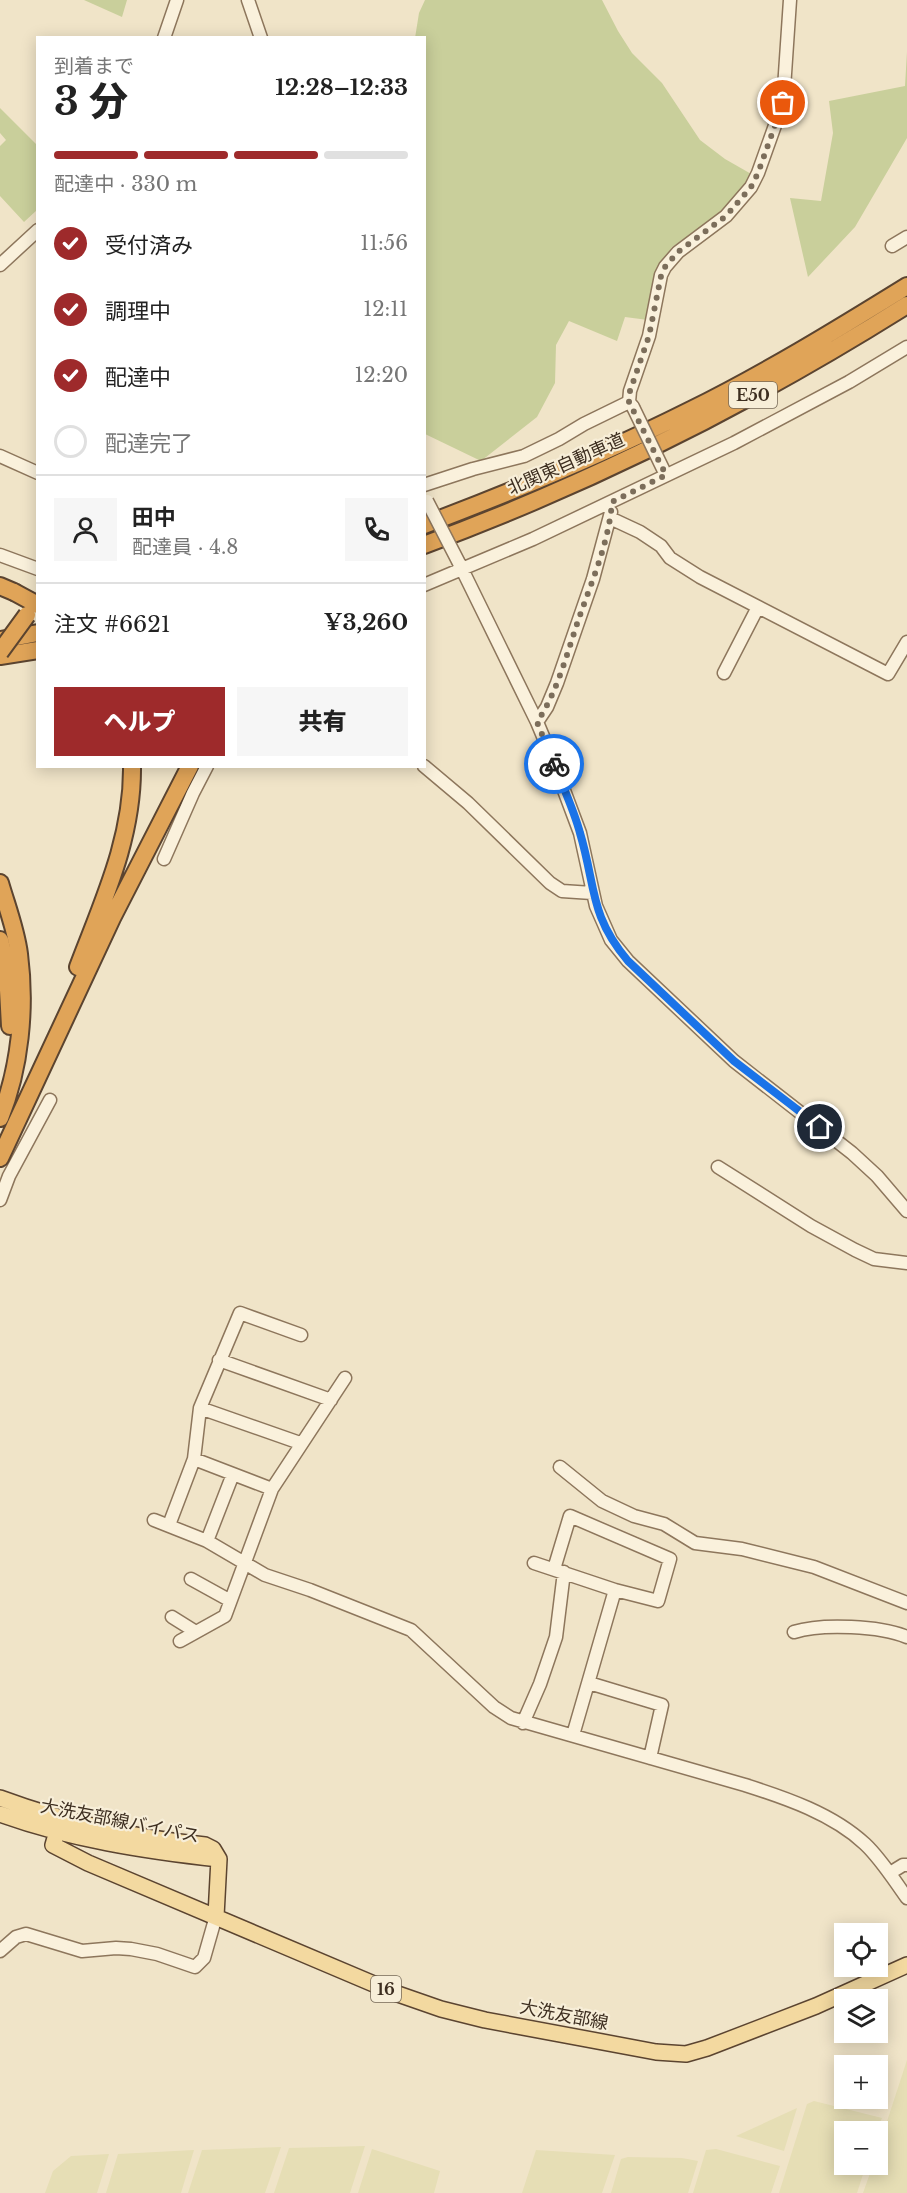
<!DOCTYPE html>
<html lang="ja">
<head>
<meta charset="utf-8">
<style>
	body { margin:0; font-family:"Libre Baskerville","Noto Sans JP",serif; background:#f6f6f6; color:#222; height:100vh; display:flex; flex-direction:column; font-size:22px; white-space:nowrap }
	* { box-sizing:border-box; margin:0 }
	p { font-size:20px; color:#767676 }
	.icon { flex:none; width:33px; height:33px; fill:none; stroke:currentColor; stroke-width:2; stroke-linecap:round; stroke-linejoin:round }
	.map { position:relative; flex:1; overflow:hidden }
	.drawer { position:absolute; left:36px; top:36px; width:390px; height:732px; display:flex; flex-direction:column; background:#fff; border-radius:0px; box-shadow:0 3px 15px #0003 }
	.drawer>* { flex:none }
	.controls { position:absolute; left:834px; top:1923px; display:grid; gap:12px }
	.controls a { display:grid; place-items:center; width:54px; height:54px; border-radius:0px; background:#fff; box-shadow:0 3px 15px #0003; font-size:30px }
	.pin { position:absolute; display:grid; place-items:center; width:51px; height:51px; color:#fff; margin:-26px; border:3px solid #fff; border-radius:50%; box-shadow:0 2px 6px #0007 }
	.courier { position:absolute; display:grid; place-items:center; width:60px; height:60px; margin:-30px; border:4px solid #1a73e8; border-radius:50%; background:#fff; color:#222; box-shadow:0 2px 8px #0007 }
	.headline em { font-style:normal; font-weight:800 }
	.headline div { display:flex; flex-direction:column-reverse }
	.headline { display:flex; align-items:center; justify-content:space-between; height:102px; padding:0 18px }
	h1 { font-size:39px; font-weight:800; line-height:45px }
	.bar { display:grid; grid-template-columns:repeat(4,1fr); gap:9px 6px; align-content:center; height:72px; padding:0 18px }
	.bar i { height:8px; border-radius:4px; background:#e0e0e0 }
	.bar .on { background:#9e2a2b }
	.bar p { grid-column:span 4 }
	.line { display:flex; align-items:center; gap:15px; padding:0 18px; border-top:2px solid #e0e0e0 }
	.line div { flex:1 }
	.round { display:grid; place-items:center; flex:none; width:63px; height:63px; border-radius:0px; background:#f6f6f6 }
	ol { padding:0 18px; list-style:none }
	li { display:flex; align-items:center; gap:18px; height:66px }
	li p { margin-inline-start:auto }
	li .icon { padding:6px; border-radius:50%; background:#9e2a2b; color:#fff; stroke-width:4 }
	li:last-child { color:#767676 }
	li i { width:33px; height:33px; border:3px solid #e0e0e0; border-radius:50% }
	.button { display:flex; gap:12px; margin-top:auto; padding:12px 18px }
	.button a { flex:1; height:69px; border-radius:0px; background:#9e2a2b; color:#fff; font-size:24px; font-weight:800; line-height:69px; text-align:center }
	.button a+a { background:#f6f6f6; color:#222 }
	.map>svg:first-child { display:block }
	.farmland { fill:#e6deb5 }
	.green { fill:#c9cf9b }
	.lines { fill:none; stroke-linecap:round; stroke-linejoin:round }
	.minor-casing { stroke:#8d765c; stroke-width:15 }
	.major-casing { stroke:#5b4430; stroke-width:18 }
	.highway-casing { stroke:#5b4430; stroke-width:20 }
	.minor { stroke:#faf1dc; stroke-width:12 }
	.major { stroke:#f3d9a0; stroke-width:15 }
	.highway { stroke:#e0a458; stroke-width:16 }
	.minor-bridge-casing { stroke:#8d765c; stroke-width:15; stroke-linecap:butt }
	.highway-bridge-casing { stroke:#5b4430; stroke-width:20; stroke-linecap:butt }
	.minor-bridge { stroke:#faf1dc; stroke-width:12 }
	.highway-bridge { stroke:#e0a458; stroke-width:16 }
	.done { stroke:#7c6e5b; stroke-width:6; stroke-dasharray:0 10.8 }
	.route { stroke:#1a73e8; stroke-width:8 }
	.labels { text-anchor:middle; stroke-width:4.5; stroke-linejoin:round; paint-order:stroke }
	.shield { fill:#f7eed8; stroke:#756857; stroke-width:1.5 }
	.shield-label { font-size:16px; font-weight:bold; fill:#3d2e20 }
	.street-label { font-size:18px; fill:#3d2e20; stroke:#f7eed8 }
</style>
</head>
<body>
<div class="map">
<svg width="907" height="2193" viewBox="0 0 907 2193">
	<rect width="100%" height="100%" fill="#f0e4c8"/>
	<path class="farmland" d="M 907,2060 L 907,2193 L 863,2193 L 873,2165 L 878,2164 L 878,2149 Z
		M 814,2101 L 882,2118 L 877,2131 L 844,2132 L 844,2164 L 866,2165 L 857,2193 L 779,2193 L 807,2104 Z
		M 797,2108 L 784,2151 L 736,2136 Z
		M 365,2146 L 350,2193 L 274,2193 L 289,2148 Z
		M 281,2147 L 265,2193 L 188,2193 L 202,2150 Z
		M 372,2149 L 440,2171 L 434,2193 L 358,2193 Z
		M 716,2149 L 780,2166 L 771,2193 L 693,2193 L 706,2150 Z
		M 194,2150 L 181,2193 L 106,2193 L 118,2154 Z
		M 536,2150 L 615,2155 L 602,2193 L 522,2193 Z
		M 109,2154 L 97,2193 L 45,2193 L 53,2171 L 71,2156 Z
		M 628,2157 L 682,2158 L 698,2161 L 688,2193 L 611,2193 L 621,2159 Z"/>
	<path class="green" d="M 84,0 L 127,0 L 122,17 Z
		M 425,0 L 602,0 L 618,31 L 632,53 L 662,83 L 700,140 L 725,159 L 753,175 L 723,213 L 672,247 L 658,268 L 648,320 L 625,317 L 617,341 L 569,321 L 556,345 L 555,383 L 537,417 L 481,461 L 425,434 L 424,38 L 415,38 L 419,13 Z
		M 907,52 L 907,138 L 855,227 L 808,277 L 790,198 L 821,201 L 833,133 L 829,101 L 905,86 Z
		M 0,108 L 37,145 L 37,210 L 24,222 L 0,196 L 0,146 L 6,140 L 0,133 Z"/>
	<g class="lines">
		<defs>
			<path id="minor" d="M 248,0 L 261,38
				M 164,38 L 177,0
				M 892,246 L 907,237
				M 0,265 L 38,230
				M 633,407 L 629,402 L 630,391 L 649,336 L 661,275 L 665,267 L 678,252 L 726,216 L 751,187 L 758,173 L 783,103 L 790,0
				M 0,456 L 38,473
				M 424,485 L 473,469 L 524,456 L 559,439 L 584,424 L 629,402
				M 610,518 L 640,532 L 661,546 L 670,558 L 700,577 L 888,674 L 907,642
				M 0,555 L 38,569
				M 459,563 L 537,722 L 550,753 L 580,833 L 596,906 L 611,940 L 628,961 L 734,1061 L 852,1153 L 877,1176 L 907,1211
				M 424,585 L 533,539 L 734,443 L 849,382 L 907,347
				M 724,673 L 758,607
				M 537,722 L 547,707 L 557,683 L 593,579 L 611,512
				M 424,766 L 468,803 L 550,883 L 562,891 L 592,893
				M 164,859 L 193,793 L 207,766
				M 718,1167 L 811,1226 L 855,1250 L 874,1259 L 907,1263
				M 0,1200 L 9,1176 L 50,1100
				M 219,1360 L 331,1400
				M 200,1408 L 300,1443
				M 194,1459 L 272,1489
				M 560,1467 L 602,1501 L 634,1516 L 664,1524 L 695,1543 L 742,1549 L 814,1567 L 907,1603
				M 154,1520 L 207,1541 L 265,1575 L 310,1590 L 411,1630 L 494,1707 L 511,1718 L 745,1785 C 786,1798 833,1814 865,1844 C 881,1859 894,1880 907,1898
				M 169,1525 L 194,1459 L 200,1408 L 240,1313 L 301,1335
				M 207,1541 L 233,1474
				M 534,1563 L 615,1590 L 658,1601 L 670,1559 L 570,1516 L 554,1569
				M 191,1579 L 229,1600
				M 172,1617 L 196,1632
				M 794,1632 C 822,1623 881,1626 907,1637
				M 180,1641 L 225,1616 L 272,1489 L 345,1378
				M 589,1683 L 662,1705 L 650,1758
				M 523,1723 L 540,1684 L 556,1637 L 564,1572
				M 573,1735 L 615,1590
				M 890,1873 L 903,1865 L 907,1865
				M 0,1951 L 16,1937 L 26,1934 L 82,1951 L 116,1948 L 131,1949 L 157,1954 L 195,1967 L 204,1958 L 216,1916"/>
			<path id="major" d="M 0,1798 C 65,1822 136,1838 205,1845 L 213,1849 L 219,1859
				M 0,1814 C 69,1839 145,1851 219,1859
				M 57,1831 L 53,1845 L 88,1863 L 395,1993 L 441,2009 L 485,2020 L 656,2052 L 686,2054 L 707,2048 L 816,2006 L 907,1965
				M 216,1916 L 219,1859"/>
			<path id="highway" d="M 424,525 C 514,491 603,454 689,411 C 764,374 836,330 907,286
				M 424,545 C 592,483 756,400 907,305
				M 0,586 L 14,592
				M 1,640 L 38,633
				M 0,656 L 38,650
				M 0,883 C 7,907 16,930 19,954 C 26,1008 20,1068 0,1118
				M 0,940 L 7,972 L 10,1026
				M 78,967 C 103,901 133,838 132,766
				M 0,1158 L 112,918 L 190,766"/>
		</defs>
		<use href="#minor" class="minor-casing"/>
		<use href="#major" class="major-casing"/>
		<use href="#highway" class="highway-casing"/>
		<use href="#minor" class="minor"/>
		<use href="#major" class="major"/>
		<use href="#highway" class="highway"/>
		<defs>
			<path id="minor-bridge" d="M 633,407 L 663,469
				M 427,501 L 459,563"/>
			<path id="highway-bridge" d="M 14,592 L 38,605
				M 0,652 L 27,615"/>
		</defs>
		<use href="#minor-bridge" class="minor-bridge-casing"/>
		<use href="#highway-bridge" class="highway-bridge-casing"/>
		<use href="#minor-bridge" class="minor-bridge"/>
		<use href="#highway-bridge" class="highway-bridge"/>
	</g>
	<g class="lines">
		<path class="done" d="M 554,764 L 537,722 C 558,691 567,653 579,618 C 592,581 609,542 612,502 L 666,475 L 629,402 L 630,391 L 649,336 L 661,276 L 665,267 L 678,252 L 726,216 L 751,187 L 758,173 L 783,103"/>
		<path class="route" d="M 554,764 C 563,787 574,810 580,833 C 596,886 589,915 628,961 L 734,1061 L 820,1127"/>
	</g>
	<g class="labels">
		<g class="shield">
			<rect x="729" y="382" width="48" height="26" rx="4.5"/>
			<rect x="371" y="1976" width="30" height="26" rx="4.5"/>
		</g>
		<g class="shield-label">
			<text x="753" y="401">E50</text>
			<text x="386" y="1995">16</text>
		</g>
		<g class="street-label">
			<text transform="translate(566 464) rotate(-24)" y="6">北関東自動車道</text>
			<text transform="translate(120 1821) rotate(11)" y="6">大洗友部線バイパス</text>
			<text transform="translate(564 2015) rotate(11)" y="6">大洗友部線</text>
		</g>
	</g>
</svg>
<div class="controls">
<a><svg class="icon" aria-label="locate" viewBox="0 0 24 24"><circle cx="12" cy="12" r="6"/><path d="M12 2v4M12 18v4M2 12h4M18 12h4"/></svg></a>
<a><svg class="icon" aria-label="layers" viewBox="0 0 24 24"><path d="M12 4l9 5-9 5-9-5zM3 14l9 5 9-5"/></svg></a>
<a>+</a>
<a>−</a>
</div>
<div class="pin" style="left:783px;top:103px;background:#ea580c"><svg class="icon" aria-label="bag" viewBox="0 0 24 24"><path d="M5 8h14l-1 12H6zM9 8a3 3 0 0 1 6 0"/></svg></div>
<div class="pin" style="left:820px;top:1127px;background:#1f2937"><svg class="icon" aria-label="home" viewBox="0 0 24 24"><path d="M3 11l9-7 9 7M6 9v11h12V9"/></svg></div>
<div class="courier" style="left:554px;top:764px"><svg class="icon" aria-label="bike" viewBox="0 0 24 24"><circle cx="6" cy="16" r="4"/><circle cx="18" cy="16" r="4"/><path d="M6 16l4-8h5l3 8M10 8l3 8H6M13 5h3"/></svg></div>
<section class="drawer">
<div class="headline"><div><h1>3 分</h1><p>到着まで</p></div><em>12:28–12:33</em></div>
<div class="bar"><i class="on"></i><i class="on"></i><i class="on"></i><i></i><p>配達中 · 330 m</p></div>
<ol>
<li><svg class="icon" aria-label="check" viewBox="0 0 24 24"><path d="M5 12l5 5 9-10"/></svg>受付済み<p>11:56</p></li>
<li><svg class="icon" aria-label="check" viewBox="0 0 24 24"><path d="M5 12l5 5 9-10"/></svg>調理中<p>12:11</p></li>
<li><svg class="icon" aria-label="check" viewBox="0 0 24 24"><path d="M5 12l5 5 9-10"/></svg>配達中<p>12:20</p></li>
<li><i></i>配達完了</li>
</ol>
<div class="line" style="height:108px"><a class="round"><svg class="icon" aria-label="person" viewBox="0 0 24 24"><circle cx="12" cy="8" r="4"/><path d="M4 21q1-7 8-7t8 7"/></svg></a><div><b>田中</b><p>配達員 · 4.8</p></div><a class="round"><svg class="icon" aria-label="phone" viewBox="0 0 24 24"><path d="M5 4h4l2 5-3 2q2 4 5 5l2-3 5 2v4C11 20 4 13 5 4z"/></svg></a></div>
<div class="line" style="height:78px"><div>注文 #6621</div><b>¥3,260</b></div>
<div class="button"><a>ヘルプ</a><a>共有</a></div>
</section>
</div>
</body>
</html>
